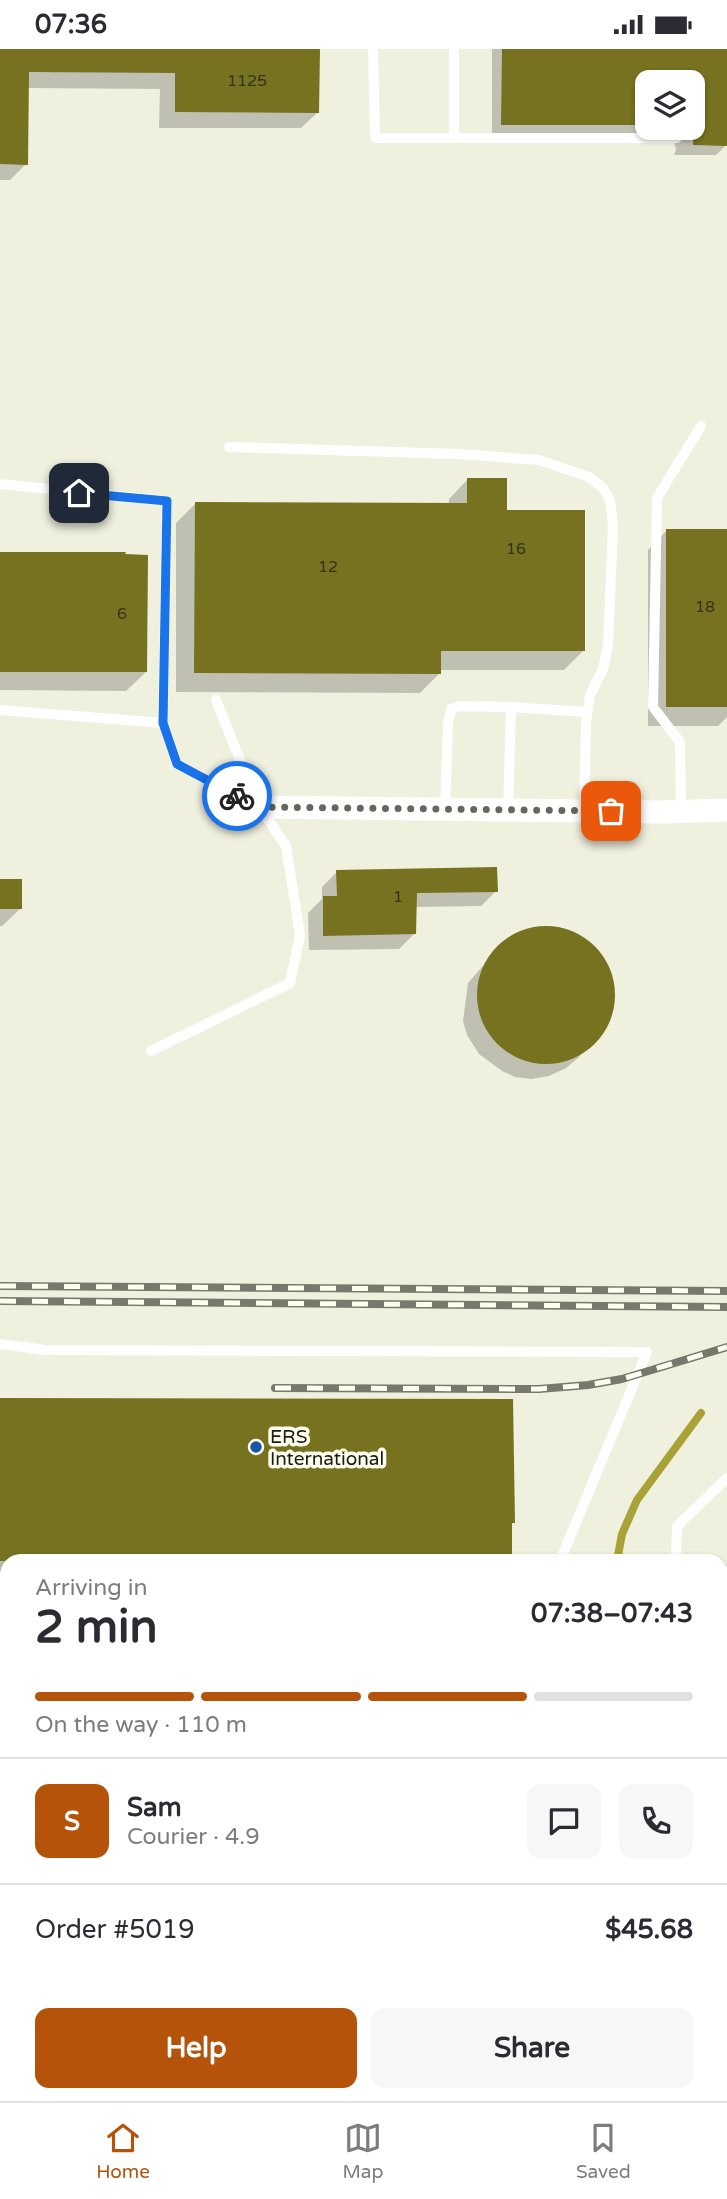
<!DOCTYPE html>
<html lang="en">
<head>
<meta charset="utf-8">
<style>
	body { margin:0; font-family:"Varela Round",sans-serif; background:#f7f7f7; color:#2b2b33; height:100vh; display:flex; flex-direction:column; font-size:26px; white-space:nowrap }
	* { box-sizing:border-box; margin:0 }
	p { font-size:23px; color:#7c7c81 }
	.icon { flex:none; width:38px; height:38px; fill:none; stroke:currentColor; stroke-width:2; stroke-linecap:round; stroke-linejoin:round }
	.map { position:relative; flex:1; overflow:hidden }
	.details { position:absolute; left:0px; top:1505px; width:728px; height:548px; display:flex; flex-direction:column; background:#fff; border-radius:21px 21px 0 0; box-shadow:0 2px 5px #0004 }
	.details>* { flex:none }
	.controls { position:absolute; left:635px; top:21px; display:grid; gap:14px }
	.controls a { display:grid; place-items:center; width:70px; height:70px; border-radius:14px; background:#fff; box-shadow:0 2px 5px #0004; font-size:35px }
	.pin { position:absolute; display:grid; place-items:center; width:60px; height:60px; color:#fff; margin:-30px; border-radius:14px; box-shadow:0 4px 10px #0006 }
	.courier { position:absolute; display:grid; place-items:center; width:70px; height:70px; margin:-35px; border:5px solid #1a73e8; border-radius:50%; background:#fff; color:#222; box-shadow:0 2px 9px #0007 }
	.head em { font-style:normal; font-weight:700 }
	.head div { display:flex; flex-direction:column-reverse }
	.head { display:flex; align-items:center; justify-content:space-between; height:119px; padding:0 35px }
	h1 { font-size:46px; font-weight:700; line-height:52px }
	.bar { display:grid; grid-template-columns:repeat(4,1fr); gap:10px 7px; align-content:center; height:84px; padding:0 35px }
	.bar i { height:9px; border-radius:5px; background:#e1e1e2 }
	.bar .current { background:#b45309 }
	.bar p { grid-column:span 4 }
	.line { display:flex; align-items:center; gap:18px; padding:0 35px; border-top:2px solid #e1e1e2 }
	.line div { flex:1 }
	.round { display:grid; place-items:center; flex:none; width:74px; height:74px; border-radius:14px; background:#f7f7f7 }
	.cta { display:flex; gap:14px; margin-top:auto; padding:14px 35px }
	.cta a { flex:1; height:80px; border-radius:14px; background:#b45309; color:#fff; font-size:28px; font-weight:700; line-height:80px; text-align:center }
	.cta a+a { background:#f7f7f7; color:#2b2b33 }
	.status { display:flex; justify-content:space-between; align-items:center; height:49px; padding:0 35px; background:#fff; direction:ltr }
	.status svg { height:19px; fill:currentColor }
	.tab-bar { display:flex; justify-content:space-around; align-items:center; height:98px; border-top:2px solid #e1e1e2; background:#fff; font-size:19px; color:#7c7c81 }
	.tab-bar a { display:grid; justify-items:center; gap:4px }
	.tab-bar .current { color:#b45309 }
	.map>svg:first-child { display:block }
	.shadow { fill:#0003; fill-rule:evenodd }
	.lines { fill:none; stroke-linecap:round; stroke-linejoin:round }
	.stream { stroke:#a8a237; stroke-width:8 }
	.building { fill:#76721f }
	.lane { stroke:#fff; stroke-width:10 }
	.street { stroke:#fff; stroke-width:23 }
	.rail-casing { stroke:#78786d; stroke-width:8 }
	.rail { stroke:#fdfded; stroke-width:5; stroke-dasharray:16; stroke-linecap:butt }
	.done { stroke:#66665c; stroke-width:7; stroke-dasharray:0 12.6 }
	.route { stroke:#1a73e8; stroke-width:9 }
	.poi-dot { fill:#1a56a7; stroke:#fdfded; stroke-width:2.5 }
	.labels { text-anchor:middle; stroke-width:7; stroke-linejoin:round; paint-order:stroke }
	.number-label { font-size:16px; fill:#323218 }
	.poi-label { font-size:19px; fill:#1c1c16; stroke:#fdfded; text-anchor:start }
</style>
</head>
<body>
<div class="status"><b>07:36</b><svg viewBox="0 0 49 12"><path d="M0 12V9h3v3zM5 12V6h3v6zM10 12V3h3v9zM15 12V0h3v12zM26 1h20v11H26zM47 4h2v5h-2z"/></svg></div>
<div class="map">
<svg width="727" height="2052" viewBox="0 0 727 2052">
	<rect width="100%" height="100%" fill="#f0f0df"/>
	<path class="shadow" d="M 0,0 L 318,0 L 318,63 L 301,79 L 159,79 L 160,40 L 27,39 L 26,115 L 10,131 L 0,131 Z
		M 492,0 L 727,0 L 726,96 L 716,106 L 674,106 L 676,101 L 673,86 L 492,85 ZM 648,33 L 693,33 L 693,79 L 648,79 Z
		M 468,430 L 583,602 L 564,621 L 440,621 L 440,624 L 420,644 L 176,643 L 176,474 L 196,454 L 449,455 L 449,450 Z
		M 667,481 L 727,481 L 727,668 L 718,677 L 648,677 L 648,501 Z
		M 0,505 L 146,623 L 126,642 L 0,641 Z
		M 337,823 L 496,842 L 481,857 L 415,858 L 414,885 L 399,900 L 309,901 L 308,864 L 322,850 L 322,838 Z
		M 0,832 L 21,859 L 2,877 L 0,877 Z
		M 550,879 L 576,886 L 594,899 L 603,911 L 610,929 L 613,945 L 604,979 L 578,1009 L 566,1019 L 549,1027 L 531,1030 L 515,1028 L 502,1022 L 479,1005 L 467,986 L 463,972 L 468,934 L 502,895 L 524,881 Z
		M 0,1350 L 513,1473 L 511,1476 L 511,1512 L 7,1512 L 7,1524 L 0,1524 Z
		M 721,1558 L 727,1558 L 727,2052 L 655,2052 L 655,2046 L 721,2046 Z
		M 0,1594 L 4,1594 L 7,1865 L 0,1865 Z
		M 0,1968 L 7,1968 L 7,2046 L 385,2046 L 385,2052 L 0,2052 Z"/>
	<g class="lines">
		<path class="stream" d="M 617,1512 L 622,1485 L 637,1451 L 701,1364
			M 557,2052 L 557,2046"/>
	</g>
	<path class="building" d="M 0,0 L 320,0 L 319,64 L 175,63 L 175,24 L 29,23 L 28,116 L 0,115 Z
		M 502,0 L 727,0 L 727,97 L 693,96 L 693,33 L 648,33 L 648,76 L 501,76 Z
		M 467,429 L 507,429 L 507,461 L 585,461 L 585,602 L 441,602 L 441,625 L 194,624 L 195,453 L 467,454 Z
		M 666,480 L 727,480 L 727,658 L 666,658 Z
		M 0,503 L 126,503 L 125,505 L 148,506 L 147,623 L 0,623 Z
		M 497,818 L 498,843 L 417,844 L 416,885 L 323,887 L 323,847 L 337,847 L 336,821 Z
		M 0,830 L 22,830 L 22,860 L 0,860 Z
		M477 946a69 69 0 1 1 138 0a69 69 0 1 1-138 0Z
		M 0,1349 L 513,1350 L 515,1474 L 512,1474 L 512,1512 L 0,1512 Z"/>
	<g class="lines">
		<path class="lane" d="M 373,0 L 375,89 L 677,89
			M 454,0 L 454,89
			M 229,398 L 459,405 L 539,411 L 589,428 L 603,439 L 610,451 L 613,476 L 608,596 L 603,620 L 590,646 L 586,674 L 584,762
			M 0,435 L 167,452 L 163,674 L 0,661
			M 163,674 L 177,715 L 259,758
			M 445,761 L 448,675 L 451,660 L 460,657 L 511,658
			M 508,762 L 511,658 L 587,663
			M 681,762 L 680,693 L 653,658 L 657,449 L 701,377
			M 151,1002 L 290,934 L 300,886 L 286,797 L 259,758 L 216,651
			M 0,1295 L 45,1301 L 647,1303 L 560,1512
			M 676,1512 L 677,1477 L 727,1429
			M 0,1538 L 7,1538
			M 0,1899 L 7,1899
			M 458,2052 L 460,2046
			M 621,2052 L 621,2046"/>
		<path class="street" d="M 259,758 L 665,763 L 727,761"/>
		<defs>
			<path id="rail" d="M 0,1237 L 727,1242
				M 0,1252 L 727,1258
				M 275,1339 L 539,1340 L 588,1336 L 622,1330 L 727,1298"/>
		</defs>
		<use href="#rail" class="rail-casing"/>
		<use href="#rail" class="rail"/>
	</g>
	<g class="lines">
		<path class="done" d="M 237,747 L 258,758 L 611,762"/>
		<path class="route" d="M 79,444 L 167,452 L 163,674 L 177,715 L 237,747"/>
	</g>
	<circle class="poi-dot" cx="256" cy="1398" r="7"/>
	<g class="labels">
		<g class="number-label">
			<text x="247" y="37">1125</text>
			<text x="516" y="505">16</text>
			<text x="328" y="523">12</text>
			<text x="705" y="563">18</text>
			<text x="122" y="570">6</text>
			<text x="398" y="853">1</text>
		</g>
		<g class="poi-label">
			<text x="270" y="1394">ERS<tspan x="270" dy="22">International</tspan></text>
		</g>
	</g>
</svg>
<div class="controls">
<a><svg class="icon" aria-label="layers" viewBox="0 0 24 24"><path d="M12 4l9 5-9 5-9-5zM3 14l9 5 9-5"/></svg></a>
</div>
<div class="pin" style="left:611px;top:762px;background:#ea580c"><svg class="icon" aria-label="bag" viewBox="0 0 24 24"><path d="M5 8h14l-1 12H6zM9 8a3 3 0 0 1 6 0"/></svg></div>
<div class="pin" style="left:79px;top:444px;background:#1f2937"><svg class="icon" aria-label="home" viewBox="0 0 24 24"><path d="M3 11l9-7 9 7M6 9v11h12V9"/></svg></div>
<div class="courier" style="left:237px;top:747px"><svg class="icon" aria-label="bike" viewBox="0 0 24 24"><circle cx="6" cy="16" r="4"/><circle cx="18" cy="16" r="4"/><path d="M6 16l4-8h5l3 8M10 8l3 8H6M13 5h3"/></svg></div>
<section class="details">
<div class="head"><div><h1>2 min</h1><p>Arriving in</p></div><em>07:38–07:43</em></div>
<div class="bar"><i class="current"></i><i class="current"></i><i class="current"></i><i></i><p>On the way · 110 m</p></div>
<div class="line" style="height:126px"><b class="round" style="background:#b45309;color:#fff">S</b><div><b>Sam</b><p>Courier · 4.9</p></div><a class="round"><svg class="icon" aria-label="chat" viewBox="0 0 24 24"><path d="M4 5h16v11H9l-5 4z"/></svg></a><a class="round"><svg class="icon" aria-label="phone" viewBox="0 0 24 24"><path d="M5 4h4l2 5-3 2q2 4 5 5l2-3 5 2v4C11 20 4 13 5 4z"/></svg></a></div>
<div class="line" style="height:91px"><div>Order #5019</div><b>$45.68</b></div>
<div class="cta"><a>Help</a><a>Share</a></div>
</section>
</div>
<nav class="tab-bar">
<a class="current"><svg class="icon" aria-label="home" viewBox="0 0 24 24"><path d="M3 11l9-7 9 7M6 9v11h12V9"/></svg>Home</a>
<a><svg class="icon" aria-label="map" viewBox="0 0 24 24"><path d="M3 6l6-2 6 2 6-2v14l-6 2-6-2-6 2zM9 4v14M15 6v14"/></svg>Map</a>
<a><svg class="icon" aria-label="saved" viewBox="0 0 24 24"><path d="M7 4h10v16l-5-4-5 4z"/></svg>Saved</a>
</nav>
</body>
</html>
